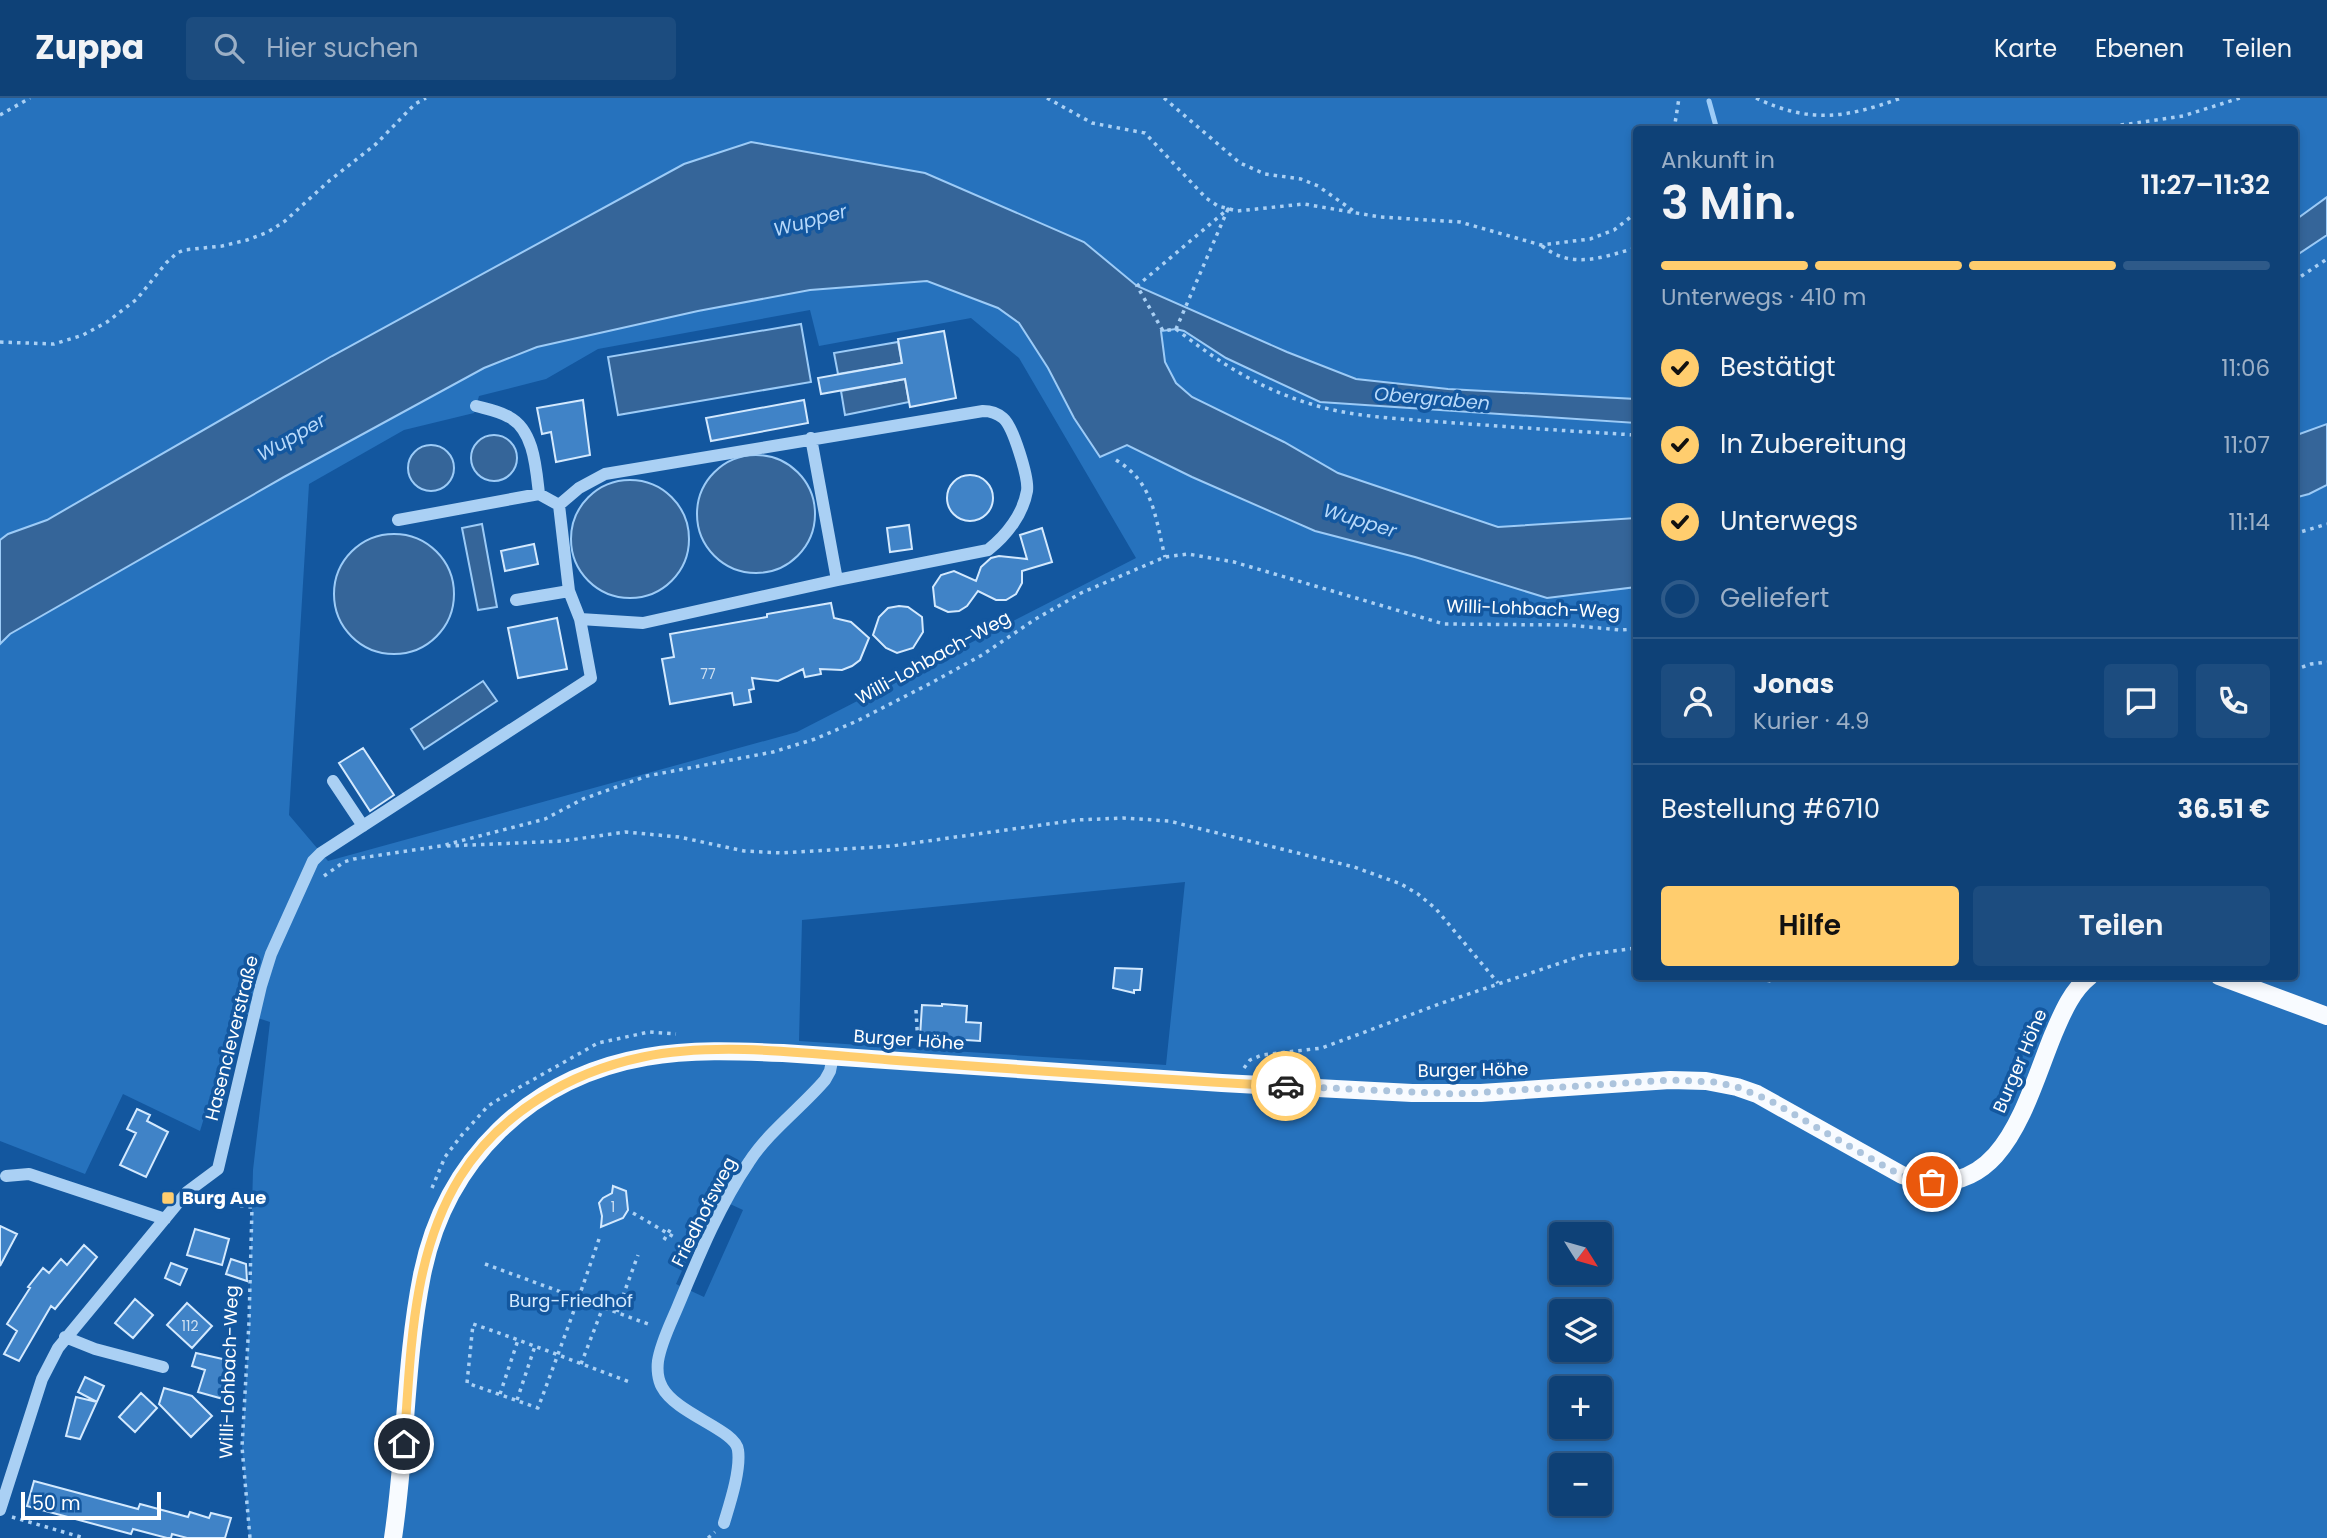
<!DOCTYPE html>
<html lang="de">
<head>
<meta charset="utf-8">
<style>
	body { margin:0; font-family:Poppins,sans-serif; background:#1c4c7f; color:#f1f3f6; height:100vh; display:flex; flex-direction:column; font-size:26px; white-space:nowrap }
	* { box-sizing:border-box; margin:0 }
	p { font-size:23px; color:#9bafc6 }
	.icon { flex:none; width:38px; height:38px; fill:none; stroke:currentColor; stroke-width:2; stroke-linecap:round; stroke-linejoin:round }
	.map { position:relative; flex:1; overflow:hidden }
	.side { position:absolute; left:1633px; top:28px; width:665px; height:854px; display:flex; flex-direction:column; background:#0e4177; border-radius:7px; box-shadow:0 4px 10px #0003,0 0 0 2px #2e5a89 }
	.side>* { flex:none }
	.needle { width:46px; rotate:127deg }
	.fabs { position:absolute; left:1549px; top:1124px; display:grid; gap:14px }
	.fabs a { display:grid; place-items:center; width:63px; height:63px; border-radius:7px; background:#0e4177; box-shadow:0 4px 10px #0003,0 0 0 2px #2e5a89; font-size:35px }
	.scale { position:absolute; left:21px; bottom:18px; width:140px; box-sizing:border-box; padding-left:7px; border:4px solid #fff; border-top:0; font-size:19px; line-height:24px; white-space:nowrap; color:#fff; -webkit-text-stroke:5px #13579f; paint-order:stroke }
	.pin { position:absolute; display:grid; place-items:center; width:60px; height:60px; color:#fff; margin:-30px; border:4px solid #fff; border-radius:50%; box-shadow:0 2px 7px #0007 }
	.courier { position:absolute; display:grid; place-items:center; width:70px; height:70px; margin:-35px; border:5px solid #ffcd6e; border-radius:50%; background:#fff; color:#222; box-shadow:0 2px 9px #0007 }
	.overview em { font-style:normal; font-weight:600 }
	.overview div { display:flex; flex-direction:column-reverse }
	.overview { display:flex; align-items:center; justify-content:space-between; height:119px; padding:0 28px }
	h1 { font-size:46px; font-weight:600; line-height:52px }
	.bar { display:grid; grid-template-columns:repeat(4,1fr); gap:10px 7px; align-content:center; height:84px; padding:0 28px }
	.bar i { height:9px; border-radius:5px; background:#2e5a89 }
	.bar .active { background:#ffcd6e }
	.bar p { grid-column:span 4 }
	.line { display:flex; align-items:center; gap:18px; padding:0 28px; border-top:2px solid #2e5a89 }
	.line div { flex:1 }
	.round { display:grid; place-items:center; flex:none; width:74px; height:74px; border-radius:7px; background:#1c4c7f }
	ol { padding:0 28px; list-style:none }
	li { display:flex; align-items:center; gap:21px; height:77px }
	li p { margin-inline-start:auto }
	li .icon { padding:7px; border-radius:50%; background:#ffcd6e; color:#111; stroke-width:4 }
	li:last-child { color:#9bafc6 }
	li i { width:38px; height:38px; border:4px solid #2e5a89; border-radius:50% }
	.cta { display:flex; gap:14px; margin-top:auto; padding:14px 28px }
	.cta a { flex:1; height:80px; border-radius:7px; background:#ffcd6e; color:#111; font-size:28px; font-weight:600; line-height:80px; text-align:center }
	.cta a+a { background:#1c4c7f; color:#f1f3f6 }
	header { display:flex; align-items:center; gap:42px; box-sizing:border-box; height:98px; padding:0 35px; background:#0e4177; border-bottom:2px solid #2e5a89 }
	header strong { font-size:33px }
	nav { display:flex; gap:38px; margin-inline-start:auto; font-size:24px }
	.search { width:490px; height:63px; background:#1c4c7f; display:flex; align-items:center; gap:18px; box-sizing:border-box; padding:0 24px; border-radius:7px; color:#9bafc6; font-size:26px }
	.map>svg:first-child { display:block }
	.green { fill:#2672bd; fill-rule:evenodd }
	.water { fill:#356599; stroke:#9ccbf7; stroke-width:2 }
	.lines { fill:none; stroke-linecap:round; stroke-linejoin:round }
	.stream { stroke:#9ccbf7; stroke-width:5 }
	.building { fill:#4083c7; stroke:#d3e9fe; stroke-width:2 }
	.path { stroke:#aad0f4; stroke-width:3.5; stroke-dasharray:3.5 5; stroke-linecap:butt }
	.minor { stroke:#aad0f4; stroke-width:12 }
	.major { stroke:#f8fbff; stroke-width:18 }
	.done { stroke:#acc4dd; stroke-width:7; stroke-dasharray:0 12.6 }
	.route { stroke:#ffcd6e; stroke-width:9 }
	.poi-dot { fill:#ffcd6e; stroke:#13579f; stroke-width:2.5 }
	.labels { text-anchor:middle; stroke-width:7; stroke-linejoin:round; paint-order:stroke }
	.number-label { font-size:14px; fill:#cfe0f1 }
	.street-label { font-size:18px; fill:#fff; stroke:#13579f }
	.poi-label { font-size:18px; font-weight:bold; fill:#fff; stroke:#13579f; text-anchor:start }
	.park-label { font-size:18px; fill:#d3e9fe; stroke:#13579f }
	.water-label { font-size:19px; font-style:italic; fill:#b7d9fa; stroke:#13579f }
</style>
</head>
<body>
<header>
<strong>Zuppa</strong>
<div class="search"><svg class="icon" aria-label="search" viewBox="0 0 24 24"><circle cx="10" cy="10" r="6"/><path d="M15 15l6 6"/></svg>Hier suchen</div>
<nav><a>Karte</a><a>Ebenen</a><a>Teilen</a></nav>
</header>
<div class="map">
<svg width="2327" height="1440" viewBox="0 0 2327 1440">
	<rect width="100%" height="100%" fill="#13579f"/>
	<path class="green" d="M 0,0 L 2327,0 L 2327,99 L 2294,123 L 2294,32 L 1636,32 L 1636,301 L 1448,291 L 1356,281 L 1287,254 L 1137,188 L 1084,144 L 684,66 L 47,422 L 8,436 L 0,442 Z
		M 2327,137 L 2327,326 L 2294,338 L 2294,159 Z
		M 927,183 L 998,210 L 1019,225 L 1048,270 L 1074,320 L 1100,358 L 1127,347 L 1192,379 L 1315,433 L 1415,459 L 1547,500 L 1636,489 L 1636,878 L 2294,878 L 2294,400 L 2309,396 L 2327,387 L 2327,1440 L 249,1440 L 242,1349 L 249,1224 L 253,1072 L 270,924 L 237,913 L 200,1033 L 123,996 L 85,1076 L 0,1043 L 0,546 L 10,536 L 284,379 L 484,270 L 537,249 L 698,213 L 810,192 ZM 810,212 L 819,248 L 971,220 L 1019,260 L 1136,460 L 797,634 L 328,763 L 289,717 L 309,386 L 404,332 L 474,315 L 479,298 L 546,281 L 598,251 ZM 1185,784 L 1166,967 L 799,943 L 802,822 ZM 715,1099 L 743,1112 L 704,1199 L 676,1186 ZM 1561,1136 L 1600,1136 L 1600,1174 L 1561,1174 ZM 1561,1213 L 1600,1213 L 1600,1251 L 1561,1251 ZM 1561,1290 L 1600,1290 L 1600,1328 L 1561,1328 ZM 1561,1367 L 1600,1367 L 1600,1405 L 1561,1405 Z
		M 1176,231 L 1184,233 L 1226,260 L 1532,319 L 1636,325 L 1636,420 L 1498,429 L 1338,375 L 1284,344 L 1192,299 L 1176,285 L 1165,264 L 1161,233 Z"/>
	<path class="water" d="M 751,44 L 925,75 L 1084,144 L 1137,188 L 1287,254 L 1356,281 L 1448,291 L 1636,301 L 1636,325 L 1320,304 L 1226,260 L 1184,233 L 1176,231 L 1161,233 L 1165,264 L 1176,285 L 1192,299 L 1284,344 L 1338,375 L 1498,429 L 1636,420 L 1636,489 L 1547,500 L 1415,459 L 1315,433 L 1192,379 L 1127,347 L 1100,359 L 1074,320 L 1048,270 L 1019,225 L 998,210 L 927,183 L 810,192 L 698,213 L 537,249 L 484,270 L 284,379 L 10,536 L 0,546 L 0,442 L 8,436 L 47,422 L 332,258 L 684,66 Z
		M 2327,99 L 2327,137 L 2294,159 L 2294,123 Z
		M 801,226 L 811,284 L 618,317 L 608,259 Z
		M 898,244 L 902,265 L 838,276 L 834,255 Z
		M 905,281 L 909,304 L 845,317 L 841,293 Z
		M 2327,326 L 2327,387 L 2309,396 L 2294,400 L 2294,338 Z
		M471 360a23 23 0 1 1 46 0a23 23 0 1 1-46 0Z
		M408 370a23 23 0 1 1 46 0a23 23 0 1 1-46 0Z
		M697 416a59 59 0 1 1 118 0a59 59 0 1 1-118 0Z
		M571 441a59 59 0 1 1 118 0a59 59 0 1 1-118 0Z
		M 482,426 L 497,509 L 478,512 L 462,430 Z
		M334 496a60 60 0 1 1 120 0a60 60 0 1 1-120 0Z
		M 483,583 L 497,603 L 424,651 L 411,631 Z"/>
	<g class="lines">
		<path class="stream" d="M 1709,3 L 1717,32"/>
	</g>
	<path class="building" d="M 944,233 L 956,300 L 910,309 L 905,281 L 821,296 L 818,280 L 902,265 L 898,241 Z
		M 583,302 L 590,357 L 556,364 L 551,334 L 542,336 L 537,310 Z
		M 804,302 L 808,325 L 711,343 L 706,320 Z
		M947 400a23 23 0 1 1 46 0a23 23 0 1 1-46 0Z
		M 909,427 L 912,451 L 890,454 L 887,430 Z
		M 1042,430 L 1052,464 L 1022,473 L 1022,485 L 1016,496 L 1006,502 L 996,502 L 978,493 L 967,508 L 959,513 L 948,514 L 935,508 L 933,489 L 941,477 L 954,473 L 976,483 L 981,469 L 991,460 L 999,458 L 1027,461 L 1020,437 Z
		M 534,446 L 538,466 L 505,473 L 501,453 Z
		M 831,505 L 834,520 L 851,524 L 869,540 L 860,562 L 852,568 L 842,572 L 820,571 L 821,576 L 805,579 L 803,571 L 778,583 L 752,580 L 754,591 L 749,592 L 751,604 L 734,607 L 732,595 L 670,606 L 662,561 L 674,559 L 670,536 L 767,519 L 767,516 Z
		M 899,508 L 908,509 L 922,519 L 923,534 L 913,550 L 897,555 L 886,550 L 873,537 L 879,519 L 888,510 Z
		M 557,520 L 567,571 L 518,580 L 508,530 Z
		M 363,650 L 394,697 L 370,713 L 339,665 Z
		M 1115,870 L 1142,871 L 1140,892 L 1134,892 L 1134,895 L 1113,890 Z
		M 942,906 L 967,908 L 966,924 L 981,925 L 980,943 L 920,939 L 922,907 L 942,908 Z
		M 137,1011 L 150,1017 L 147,1023 L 168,1034 L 146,1079 L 120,1067 L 136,1035 L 127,1031 Z
		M 613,1088 L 626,1093 L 628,1112 L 623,1120 L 601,1129 L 602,1118 L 599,1105 L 603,1100 L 612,1095 Z
		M 0,1128 L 17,1136 L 0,1168 Z
		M 195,1131 L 229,1141 L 222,1167 L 187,1157 Z
		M 84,1147 L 97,1159 L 55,1211 L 51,1208 L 19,1263 L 4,1256 L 17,1233 L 7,1226 L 30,1190 L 28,1189 L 43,1170 L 49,1175 L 61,1161 L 67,1167 Z
		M 231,1161 L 246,1166 L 247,1183 L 226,1176 Z
		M 171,1165 L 187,1171 L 180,1187 L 165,1180 Z
		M 135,1201 L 153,1217 L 133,1240 L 115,1225 Z
		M 187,1205 L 212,1228 L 192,1250 L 167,1227 Z
		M 196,1255 L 236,1264 L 223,1301 L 198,1294 L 205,1272 L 192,1268 Z
		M 85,1279 L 104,1288 L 80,1341 L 66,1338 L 76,1299 L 97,1304 L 78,1294 Z
		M 164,1290 L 192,1298 L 212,1318 L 191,1339 L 159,1306 Z
		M 141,1295 L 157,1310 L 135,1334 L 119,1319 Z
		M 34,1383 L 138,1411 L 140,1406 L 188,1419 L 190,1414 L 209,1420 L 211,1415 L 231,1420 L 225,1440 L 187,1440 L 172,1436 L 171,1440 L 167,1440 L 133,1431 L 131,1436 L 27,1408 Z"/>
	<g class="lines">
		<path class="path" d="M 1047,0 L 1092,25 L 1145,35 L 1206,100 L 1218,108 L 1237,113 L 1304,106 L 1380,119 L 1460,124 L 1541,147 L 1590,141 L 1614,132 L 1636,115
			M 1164,0 L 1240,65 L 1265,76 L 1301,81 L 1318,88 L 1355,114
			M 1756,0 C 1810,26 1846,20 1901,0
			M 0,17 L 30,0
			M 1674,32 L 1679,0
			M 2087,32 L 2183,18 L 2240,0
			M 1228,111 L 1176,231 L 1163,233 L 1137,188 Z
			M 1542,148 C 1573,172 1602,159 1636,150
			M 2294,183 L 2327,161
			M 1176,231 C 1218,264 1260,291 1311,306 C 1349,318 1388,320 1428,323 C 1497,328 1567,333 1636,337
			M 0,244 L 54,246 L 83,237 L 107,224 L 137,201 L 166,165 L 177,155 L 184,152 L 222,148 L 247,142 L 268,134 L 285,123 L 329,83 L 376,46 L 415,6 L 426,0
			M 1116,362 C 1154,385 1155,419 1165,459
			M 2294,436 L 2327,426
			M 2294,572 L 2311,566 L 2327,564
			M 447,748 L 563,743 L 625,734 L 679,739 L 744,753 L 782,755 L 892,748 L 1077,722 L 1123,720 L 1169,723 L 1354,769 L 1401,786 L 1418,796 L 1436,811 L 1498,885
			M 324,778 L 344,764 L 354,761 L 441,748 L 545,721 L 583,701 L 647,678 L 773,654 L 815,641 L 857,623 L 931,585 L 982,557 L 1034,522 L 1081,495 L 1165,459 L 1188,456 L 1234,464 L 1444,526 L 1567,527 L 1621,532 L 1636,531
			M 1742,878 L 1771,883 L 1788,878
			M 916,912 L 918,947
			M 1244,970 L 1250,962 L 1262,957 L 1322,950 L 1442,905 L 1584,857 L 1636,850
			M 432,1090 L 445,1059 L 461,1038 L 488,1008 L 504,998 L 598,945 L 649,934 L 676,936
			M 240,1108 L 252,1109 L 249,1224 L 242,1349 L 250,1440
			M 633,1115 L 674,1139
			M 599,1141 C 580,1197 559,1254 538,1310 L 467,1285 L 473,1226 C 526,1244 579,1265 632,1285
			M 664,1142 L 671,1130
			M 485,1166 L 648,1226
			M 617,1214 L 638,1157
			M 581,1266 L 603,1209
			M 500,1296 L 518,1242
			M 517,1302 L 535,1248
			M 12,1419 L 84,1440
			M 708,1440 L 715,1434"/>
		<path class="minor" d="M 476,308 C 487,311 499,313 509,319 C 534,332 536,370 539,396
			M 811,340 L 837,482
			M 398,422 L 539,396 L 559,407
			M 516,502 L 569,493
			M 333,683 L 363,728
			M 6,1078 L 29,1076 L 165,1121
			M 65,1239 L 95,1251 L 163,1269
			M 0,1412 L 42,1281 L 58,1250 L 187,1094 L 218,1071 L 261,888 L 271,856 L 313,763 L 321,755 L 591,580 L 580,521 L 569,493 L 559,407 L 579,390 L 605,376 L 983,313 C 990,313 997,315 1003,320 C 1013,328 1029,380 1027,393 C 1023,416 1007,437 988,452 L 837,482 L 643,525 L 580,521
			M 724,1425 C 730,1405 741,1372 738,1352 C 736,1332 676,1316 662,1289 C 658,1282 657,1271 658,1263 C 661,1244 671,1225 678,1208 C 698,1160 719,1108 749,1064 C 769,1033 801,1010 825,982 L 830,973 L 833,958"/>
		<path class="major" d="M 2219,878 L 2327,918
			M 393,1440 C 406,1353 405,1263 422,1177 C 445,1062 530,979 646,959 C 691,951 737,953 783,955 L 1222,985 L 1412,995 L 1481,995 L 1670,982 L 1706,983 L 1737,989 L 1757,996 L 1902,1077 C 2002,1111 2024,1008 2053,937 C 2062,916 2071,893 2090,878"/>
	</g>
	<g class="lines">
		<path class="done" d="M 1286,988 L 1456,996 L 1670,982 L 1715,984 L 1737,989 L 1769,1002 L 1891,1072 L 1911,1080 L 1932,1084"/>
		<path class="route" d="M 404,1346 C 411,1256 411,1158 460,1079 C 500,1015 570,974 643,959 C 718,943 813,956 890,962 C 1022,972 1154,981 1286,988"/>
	</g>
	<rect class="poi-dot" x="161" y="1093" width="14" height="14" rx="3.5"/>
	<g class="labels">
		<g class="number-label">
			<text x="708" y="581">77</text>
			<text x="613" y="1114">1</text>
			<text x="190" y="1233">112</text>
		</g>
		<g class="street-label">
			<text transform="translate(1533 511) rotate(2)" y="6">Willi-Lohbach-Weg</text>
			<text transform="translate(933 560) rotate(-29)" y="6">Willi-Lohbach-Weg</text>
			<text transform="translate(232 940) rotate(-76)" y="6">Hasencleverstraße</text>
			<text transform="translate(909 942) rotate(4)" y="6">Burger Höhe</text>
			<text transform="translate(2020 963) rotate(-67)" y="6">Burger Höhe</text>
			<text transform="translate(1473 972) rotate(-1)" y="6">Burger Höhe</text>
			<text transform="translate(704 1114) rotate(-63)" y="6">Friedhofsweg</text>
			<text transform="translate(229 1274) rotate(-88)" y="6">Willi-Lohbach-Weg</text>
		</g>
		<g class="poi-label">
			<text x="182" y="1106">Burg Aue</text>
		</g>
		<g class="park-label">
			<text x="571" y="1209">Burg-Friedhof</text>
		</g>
		<g class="water-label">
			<text transform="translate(810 122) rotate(-15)" y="7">Wupper</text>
			<text transform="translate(1432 300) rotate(5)" y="7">Obergraben</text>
			<text transform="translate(291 339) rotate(-30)" y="7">Wupper</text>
			<text transform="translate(1360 422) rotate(17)" y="7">Wupper</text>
		</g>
	</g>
</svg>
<div class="fabs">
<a><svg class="needle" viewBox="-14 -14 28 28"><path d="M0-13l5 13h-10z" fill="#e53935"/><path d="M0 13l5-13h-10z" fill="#9bafc6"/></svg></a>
<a><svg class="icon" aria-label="layers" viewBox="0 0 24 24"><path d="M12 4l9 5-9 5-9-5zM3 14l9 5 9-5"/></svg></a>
<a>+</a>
<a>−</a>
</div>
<div class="scale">50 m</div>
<div class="pin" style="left:1932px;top:1084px;background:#ea580c"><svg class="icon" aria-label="bag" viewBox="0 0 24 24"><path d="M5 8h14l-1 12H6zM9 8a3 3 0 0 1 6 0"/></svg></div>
<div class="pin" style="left:404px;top:1346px;background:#1f2937"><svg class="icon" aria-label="home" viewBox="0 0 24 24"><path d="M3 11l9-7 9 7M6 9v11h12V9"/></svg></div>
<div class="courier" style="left:1286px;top:988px"><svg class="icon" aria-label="car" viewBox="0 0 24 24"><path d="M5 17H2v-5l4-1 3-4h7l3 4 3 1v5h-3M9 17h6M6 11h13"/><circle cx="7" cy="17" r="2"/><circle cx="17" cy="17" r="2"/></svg></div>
<section class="side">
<div class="overview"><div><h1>3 Min.</h1><p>Ankunft in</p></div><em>11:27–11:32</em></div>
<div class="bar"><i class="active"></i><i class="active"></i><i class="active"></i><i></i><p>Unterwegs · 410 m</p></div>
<ol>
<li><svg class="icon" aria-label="check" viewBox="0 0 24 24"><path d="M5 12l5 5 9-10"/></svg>Bestätigt<p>11:06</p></li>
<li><svg class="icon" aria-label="check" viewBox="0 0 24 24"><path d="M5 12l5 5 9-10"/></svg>In Zubereitung<p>11:07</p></li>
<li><svg class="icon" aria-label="check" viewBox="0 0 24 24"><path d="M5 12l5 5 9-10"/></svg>Unterwegs<p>11:14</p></li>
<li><i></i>Geliefert</li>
</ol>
<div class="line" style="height:126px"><a class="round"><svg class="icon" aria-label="person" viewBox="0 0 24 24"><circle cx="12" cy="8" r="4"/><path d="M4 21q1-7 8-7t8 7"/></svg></a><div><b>Jonas</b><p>Kurier · 4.9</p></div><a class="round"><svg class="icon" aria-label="chat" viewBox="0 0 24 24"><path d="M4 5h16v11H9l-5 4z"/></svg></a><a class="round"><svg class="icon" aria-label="phone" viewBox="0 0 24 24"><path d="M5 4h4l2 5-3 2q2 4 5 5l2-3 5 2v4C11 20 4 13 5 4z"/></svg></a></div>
<div class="line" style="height:91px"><div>Bestellung #6710</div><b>36.51 €</b></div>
<div class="cta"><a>Hilfe</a><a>Teilen</a></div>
</section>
</div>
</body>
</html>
